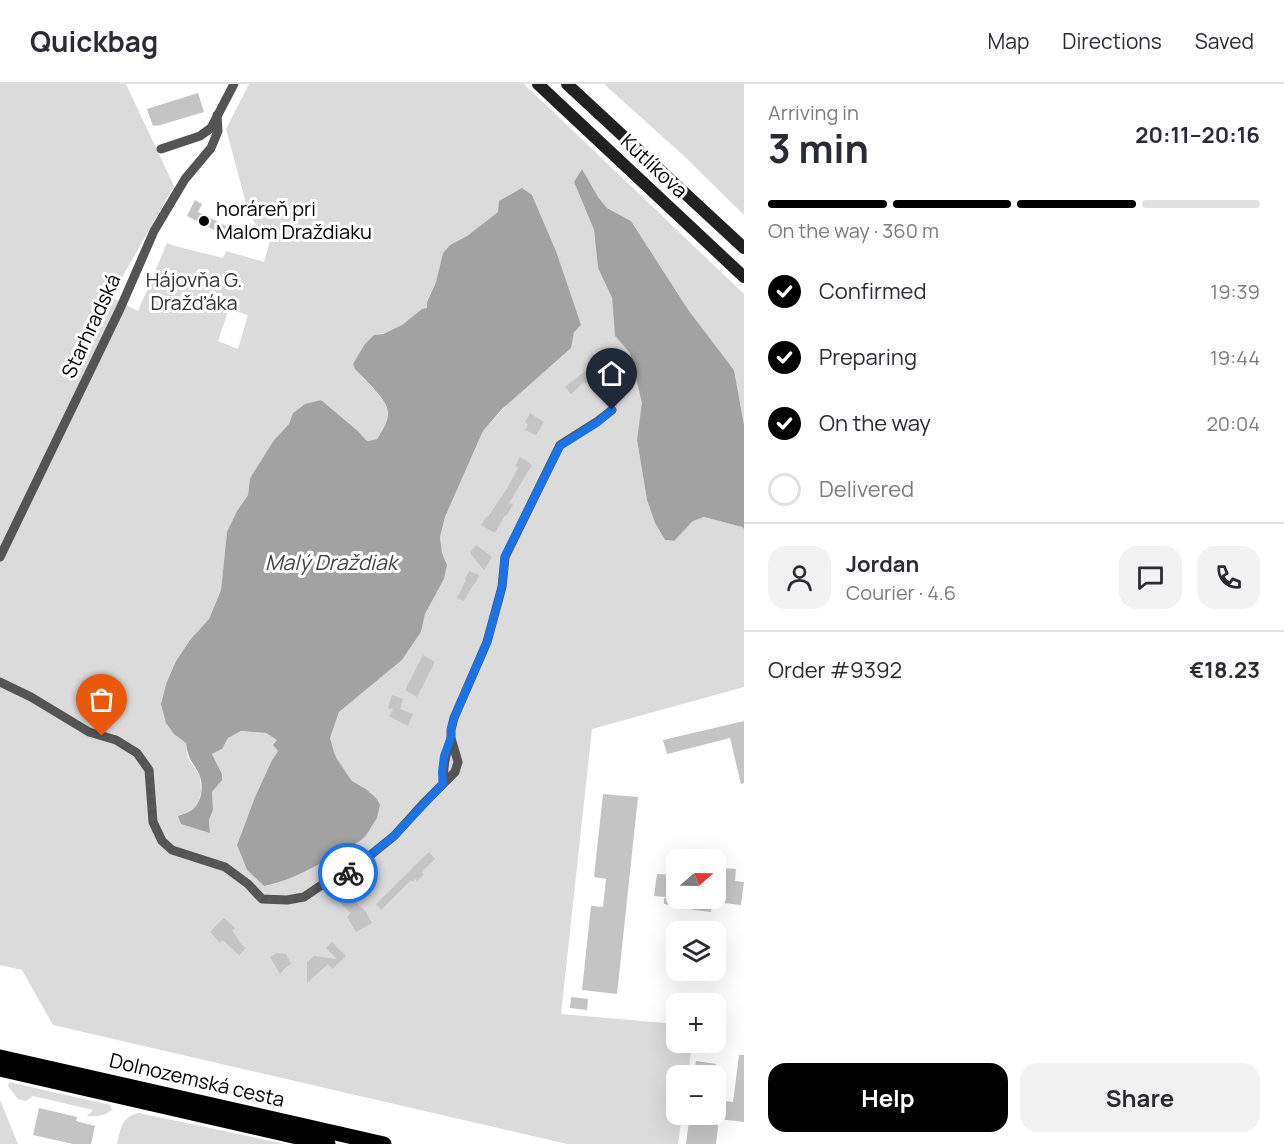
<!DOCTYPE html>
<html lang="en">
<head>
<meta charset="utf-8">
<style>
	body { margin:0; font-family:Manrope,sans-serif; background:#f2f2f3; color:#2b2b33; height:100vh; display:flex; flex-direction:column; font-size:22px; white-space:nowrap }
	* { box-sizing:border-box; margin:0 }
	p { font-size:20px; color:#7c7c81 }
	.icon { flex:none; width:33px; height:33px; fill:none; stroke:currentColor; stroke-width:2; stroke-linecap:round; stroke-linejoin:round }
	.map { position:relative; flex:1; overflow:hidden }
	.sheet { display:flex; flex-direction:column; background:#fff; width:540px }
	.sheet>* { flex:none }
	.needle { width:39px; rotate:70deg }
	.tools { position:absolute; left:666px; top:765px; display:grid; gap:12px }
	.tools a { display:grid; place-items:center; width:60px; height:60px; border-radius:12px; background:#fff; box-shadow:0 6px 24px #0002; font-size:30px }
	.pin { position:absolute; display:grid; place-items:center; width:51px; height:51px; color:#fff; margin:-62px -26px; border-radius:50% 50% 50% 0; rotate:-45deg; box-shadow:0 0 6px #0007 }
	.pin .icon { rotate:45deg }
	.courier { position:absolute; display:grid; place-items:center; width:60px; height:60px; margin:-30px; border:4px solid #1a73e8; border-radius:50%; background:#fff; color:#222; box-shadow:0 2px 8px #0007 }
	.overview em { font-style:normal; font-weight:700 }
	.overview div { display:flex; flex-direction:column-reverse }
	.overview { display:flex; align-items:center; justify-content:space-between; height:102px; padding:0 24px }
	h1 { font-size:39px; font-weight:700; line-height:45px }
	.bar { display:grid; grid-template-columns:repeat(4,1fr); gap:9px 6px; align-content:center; height:72px; padding:0 24px }
	.bar i { height:8px; border-radius:4px; background:#e1e1e2 }
	.bar .on { background:#000 }
	.bar p { grid-column:span 4 }
	.line { display:flex; align-items:center; gap:15px; padding:0 24px; border-top:2px solid #e1e1e2 }
	.line div { flex:1 }
	.round { display:grid; place-items:center; flex:none; width:63px; height:63px; border-radius:18px; background:#f2f2f3 }
	ol { padding:0 24px; list-style:none }
	li { display:flex; align-items:center; gap:18px; height:66px }
	li p { margin-inline-start:auto }
	li .icon { padding:6px; border-radius:50%; background:#000; color:#fff; stroke-width:4 }
	li:last-child { color:#7c7c81 }
	li i { width:33px; height:33px; border:3px solid #e1e1e2; border-radius:50% }
	.primary-button { display:flex; gap:12px; margin-top:auto; padding:12px 24px }
	.primary-button a { flex:1; height:69px; border-radius:18px; background:#000; color:#fff; font-size:24px; font-weight:700; line-height:69px; text-align:center }
	.primary-button a+a { background:#f2f2f3; color:#2b2b33 }
	header { display:flex; align-items:center; gap:36px; box-sizing:border-box; height:84px; padding:0 30px; background:#fff; border-bottom:2px solid #e1e1e2 }
	header strong { font-size:28px }
	nav { display:flex; gap:33px; margin-inline-start:auto; font-size:21px }
	main { display:flex; flex:1; min-height:0 }
	.map>svg:first-child { display:block }
	.green { fill:#dbdbdb; fill-rule:evenodd }
	.water { fill:#a2a2a2 }
	.building { fill:#c4c4c4 }
	.lines { fill:none; stroke-linecap:round; stroke-linejoin:round }
	.street { stroke:#545454; stroke-width:9 }
	.secondary { stroke:#212121; stroke-width:12 }
	.primary { stroke:#000; stroke-width:15 }
	.done { stroke:#595959; stroke-width:6; stroke-dasharray:0 10.8 }
	.route { stroke:#1a73e8; stroke-width:8 }
	.poi-dot { fill:#000; stroke:#fff; stroke-width:2 }
	.labels { text-anchor:middle; stroke-width:6; stroke-linejoin:round; paint-order:stroke }
	.street-label { font-size:20px; fill:#000; stroke:#fff }
	.poi-label { font-size:20px; fill:#000; stroke:#fff; text-anchor:start }
	.park-label { font-size:20px; fill:#323232; stroke:#fff }
	.water-label { font-size:21px; font-style:italic; fill:#434343; stroke:#fff }
</style>
</head>
<body>
<header>
<strong>Quickbag</strong>
<nav><a>Map</a><a>Directions</a><a>Saved</a></nav>
</header>
<main>
<div class="map">
<svg width="744" height="1060" viewBox="0 0 744 1060">
	<rect width="100%" height="100%" fill="#fff"/>
	<path class="green" d="M 0,0 L 126,0 L 174,102 L 111,213 L 138,227 L 167,159 L 175,162 L 223,174 L 226,167 L 264,178 L 270,157 L 254,138 L 247,123 L 226,45 L 249,0 L 524,0 L 744,210 L 744,341 L 734,286 L 689,227 L 631,137 L 607,124 L 598,113 L 582,86 L 574,98 L 594,146 L 598,184 L 612,214 L 615,252 L 630,269 L 643,319 L 637,356 L 647,416 L 655,439 L 665,456 L 673,457 L 693,437 L 704,433 L 742,443 L 744,445 L 744,603 L 592,645 L 561,930 L 676,940 L 676,958 L 692,959 L 688,991 L 676,992 L 676,1030 L 682,1031 L 678,1060 L 567,1060 L 53,941 L 22,886 L 0,881 ZM 532,111 L 556,167 L 580,241 L 483,347 L 445,433 L 440,453 L 442,469 L 447,481 L 444,495 L 425,530 L 421,548 L 402,576 L 339,628 L 330,654 L 331,661 L 337,675 L 352,697 L 366,705 L 377,715 L 380,721 L 365,753 L 360,757 C 330,774 297,795 264,802 L 247,786 L 237,761 L 255,713 L 272,676 L 278,667 L 277,656 L 266,649 L 241,647 L 228,654 L 222,665 L 212,670 L 222,690 L 212,708 L 213,726 L 209,736 L 210,749 L 178,732 L 191,727 L 198,720 L 201,708 L 200,692 L 187,672 L 186,659 L 161,620 L 166,600 L 176,577 L 190,556 L 209,535 L 221,506 L 227,449 L 237,427 L 248,411 L 250,394 L 274,356 L 289,340 L 293,329 L 305,320 L 321,316 L 358,347 L 366,356 L 368,357 L 377,355 C 382,347 389,337 388,328 C 388,316 363,295 355,285 L 374,251 C 383,250 393,246 402,241 C 410,236 417,227 427,224 L 427,217 L 436,198 L 443,169 L 450,161 L 467,152 L 498,128 ZM 229,225 L 248,231 L 238,265 L 218,257 Z
		M 604,0 L 744,0 L 744,131 L 685,73 Z
		M 9,998 L 110,1021 L 112,1026 C 104,1032 97,1033 87,1032 L 93,1026 L 33,1012 L 26,1017 L 18,1015 L 8,1002 Z
		M 0,1016 L 18,1060 L 0,1060 Z
		M 139,1029 L 285,1060 L 117,1060 C 121,1044 121,1033 139,1029 Z"/>
	<path class="water" d="M 582,85 L 598,113 L 607,124 L 631,137 L 689,227 L 734,286 L 744,341 L 744,445 L 742,443 L 704,433 L 693,437 L 674,457 L 665,456 L 655,439 L 647,416 L 637,356 L 642,319 L 630,269 L 615,252 L 612,214 L 598,184 L 594,146 L 574,98 Z
		M 522,104 L 532,111 L 556,167 L 581,241 L 574,248 L 571,264 L 502,325 L 483,347 L 445,433 L 440,453 L 442,469 L 447,481 L 444,495 L 425,530 L 421,548 L 402,576 L 339,628 L 330,654 L 334,668 L 337,675 L 352,697 L 366,705 L 377,715 L 380,721 L 377,734 L 365,753 L 360,757 C 330,774 298,795 264,802 L 247,786 L 237,761 L 255,713 L 272,676 L 278,667 L 273,661 L 277,656 L 266,649 L 241,647 L 228,654 L 222,665 L 212,670 L 222,690 L 222,696 L 212,708 L 213,726 L 209,736 L 210,749 L 181,740 L 178,732 C 182,730 188,729 192,726 C 202,719 204,701 199,690 C 192,676 188,676 186,659 L 174,650 L 166,639 L 161,620 L 166,600 L 176,577 L 190,556 L 209,535 L 221,506 L 227,448 L 237,427 L 248,411 L 250,394 L 274,356 L 289,340 L 293,329 L 305,320 L 321,316 L 358,347 L 366,356 L 368,357 L 377,355 C 382,347 389,337 388,328 C 388,316 363,294 355,285 L 353,280 L 365,260 L 374,251 L 383,250 L 402,241 L 422,225 L 427,224 L 427,218 L 436,198 L 443,169 L 450,161 L 467,152 L 498,128 L 499,117 Z"/>
	<path class="building" d="M 198,9 L 204,28 L 157,42 L 157,41 L 153,42 L 147,25 Z
		M 195,116 L 202,120 L 198,128 L 232,145 L 227,157 L 219,153 L 220,149 L 187,132 Z
		M 593,281 L 599,289 L 585,300 L 584,298 L 571,310 L 565,303 Z
		M 530,329 L 544,338 L 536,351 L 525,346 L 528,341 L 525,338 Z
		M 520,373 L 532,381 L 509,419 L 513,421 L 506,432 L 505,431 L 495,449 L 481,441 L 487,432 L 488,433 L 508,403 L 518,384 L 515,382 Z
		M 476,461 L 492,473 L 484,486 L 470,469 Z
		M 469,487 L 479,491 L 475,500 L 474,499 L 464,517 L 457,514 L 466,496 L 465,495 Z
		M 423,571 L 435,578 L 417,613 L 405,606 Z
		M 392,611 L 403,615 L 400,625 L 413,630 L 408,642 L 389,632 L 393,625 L 388,624 Z
		M 744,637 L 744,699 L 741,700 L 730,654 L 667,670 L 663,656 Z
		M 603,710 L 638,713 L 617,910 L 582,906 L 591,822 L 603,823 L 606,795 L 594,793 Z
		M 429,768 L 435,775 L 422,788 L 424,790 L 417,797 L 415,795 L 413,798 L 411,796 L 381,826 L 376,820 Z
		M 724,784 L 736,785 L 735,797 L 744,798 L 741,821 L 716,818 L 716,795 L 722,796 Z
		M 657,790 L 676,791 L 676,814 L 654,812 Z
		M 347,809 L 366,828 L 372,839 L 356,848 L 347,833 L 351,829 L 338,817 Z
		M 664,814 L 712,814 L 711,828 L 687,825 L 688,823 L 664,820 Z
		M 224,834 L 235,844 L 232,846 L 241,860 L 246,864 L 239,871 L 223,856 L 220,859 L 210,848 Z
		M 332,858 L 346,872 L 332,885 L 328,880 L 307,899 L 307,878 L 314,872 L 337,875 L 326,864 Z
		M 277,869 L 286,870 L 291,880 L 285,884 L 280,890 L 270,873 Z
		M 571,913 L 588,915 L 587,926 L 570,924 Z
		M 739,971 L 744,971 L 744,1038 L 719,1035 L 716,1060 L 686,1060 L 690,1030 L 716,1030 L 716,1016 L 733,1018 Z
		M 696,977 L 716,980 L 715,992 L 694,992 Z
		M 39,1024 L 77,1033 L 76,1037 L 95,1042 L 91,1060 L 73,1060 L 33,1051 Z"/>
	<g class="lines">
		<path class="street" d="M 161,65 L 200,52 L 211,44 L 234,0
			M 0,473 L 120,225 L 154,147 L 185,95 L 211,64 L 218,47 L 217,31
			M 0,598 L 31,613 L 89,648 L 116,656 L 137,669 L 149,686 L 153,738 L 162,757 L 172,766 L 225,783 L 248,800 L 262,815 L 287,816 L 304,813 L 323,800 L 347,790 L 394,752 L 423,720 L 455,688 L 458,678 L 451,654 L 451,646 L 454,634 L 487,558 L 502,503 L 505,473 L 560,361 L 598,337 L 612,326
			M 443,700 C 443,683 445,670 451,654"/>
		<path class="secondary" d="M 538,0 L 744,193
			M 567,0 L 744,164"/>
		<path class="primary" d="M 0,973 L 384,1060
			M 0,985 L 328,1060"/>
	</g>
	<g class="lines">
		<path class="done" d="M 102,652 C 121,658 142,667 149,687 C 153,698 151,712 152,724 C 152,736 155,748 163,758 C 174,772 206,776 223,782 C 238,788 251,803 262,815 L 287,816 L 303,813 L 323,800 L 348,789"/>
		<path class="route" d="M 348,789 L 394,752 L 443,700 L 442,688 L 444,672 L 451,654 L 451,646 L 454,634 L 487,558 L 502,503 L 505,472 L 560,362 L 598,338 L 612,326"/>
	</g>
	<circle class="poi-dot" cx="204" cy="137" r="6"/>
	<g class="labels">
		<g class="street-label">
			<text transform="translate(654 82) rotate(43)" y="7">Kutlíkova</text>
			<text transform="translate(91 242) rotate(-65)" y="7">Starhradská</text>
			<text transform="translate(197 996) rotate(13)" y="7">Dolnozemská cesta</text>
		</g>
		<g class="poi-label">
			<text x="216" y="132">horáreň pri<tspan x="216" dy="23">Malom Draždiaku</tspan></text>
		</g>
		<g class="park-label">
			<text x="194" y="203">Hájovňa G.<tspan x="194" dy="23">Dražďáka</tspan></text>
		</g>
		<g class="water-label">
			<text x="331" y="486">Malý Draždiak</text>
		</g>
	</g>
</svg>
<div class="tools">
<a><svg class="needle" viewBox="-14 -14 28 28"><path d="M0-13l5 13h-10z" fill="#e53935"/><path d="M0 13l5-13h-10z" fill="#7c7c81"/></svg></a>
<a><svg class="icon" aria-label="layers" viewBox="0 0 24 24"><path d="M12 4l9 5-9 5-9-5zM3 14l9 5 9-5"/></svg></a>
<a>+</a>
<a>−</a>
</div>
<div class="pin" style="left:102px;top:652px;background:#ea580c"><svg class="icon" aria-label="bag" viewBox="0 0 24 24"><path d="M5 8h14l-1 12H6zM9 8a3 3 0 0 1 6 0"/></svg></div>
<div class="pin" style="left:612px;top:326px;background:#1f2937"><svg class="icon" aria-label="home" viewBox="0 0 24 24"><path d="M3 11l9-7 9 7M6 9v11h12V9"/></svg></div>
<div class="courier" style="left:348px;top:789px"><svg class="icon" aria-label="bike" viewBox="0 0 24 24"><circle cx="6" cy="16" r="4"/><circle cx="18" cy="16" r="4"/><path d="M6 16l4-8h5l3 8M10 8l3 8H6M13 5h3"/></svg></div>
</div>
<section class="sheet">
<div class="overview"><div><h1>3 min</h1><p>Arriving in</p></div><em>20:11–20:16</em></div>
<div class="bar"><i class="on"></i><i class="on"></i><i class="on"></i><i></i><p>On the way · 360 m</p></div>
<ol>
<li><svg class="icon" aria-label="check" viewBox="0 0 24 24"><path d="M5 12l5 5 9-10"/></svg>Confirmed<p>19:39</p></li>
<li><svg class="icon" aria-label="check" viewBox="0 0 24 24"><path d="M5 12l5 5 9-10"/></svg>Preparing<p>19:44</p></li>
<li><svg class="icon" aria-label="check" viewBox="0 0 24 24"><path d="M5 12l5 5 9-10"/></svg>On the way<p>20:04</p></li>
<li><i></i>Delivered</li>
</ol>
<div class="line" style="height:108px"><a class="round"><svg class="icon" aria-label="person" viewBox="0 0 24 24"><circle cx="12" cy="8" r="4"/><path d="M4 21q1-7 8-7t8 7"/></svg></a><div><b>Jordan</b><p>Courier · 4.6</p></div><a class="round"><svg class="icon" aria-label="chat" viewBox="0 0 24 24"><path d="M4 5h16v11H9l-5 4z"/></svg></a><a class="round"><svg class="icon" aria-label="phone" viewBox="0 0 24 24"><path d="M5 4h4l2 5-3 2q2 4 5 5l2-3 5 2v4C11 20 4 13 5 4z"/></svg></a></div>
<div class="line" style="height:78px"><div>Order #9392</div><b>€18.23</b></div>
<div class="primary-button"><a>Help</a><a>Share</a></div>
</section>
</main>
</body>
</html>
